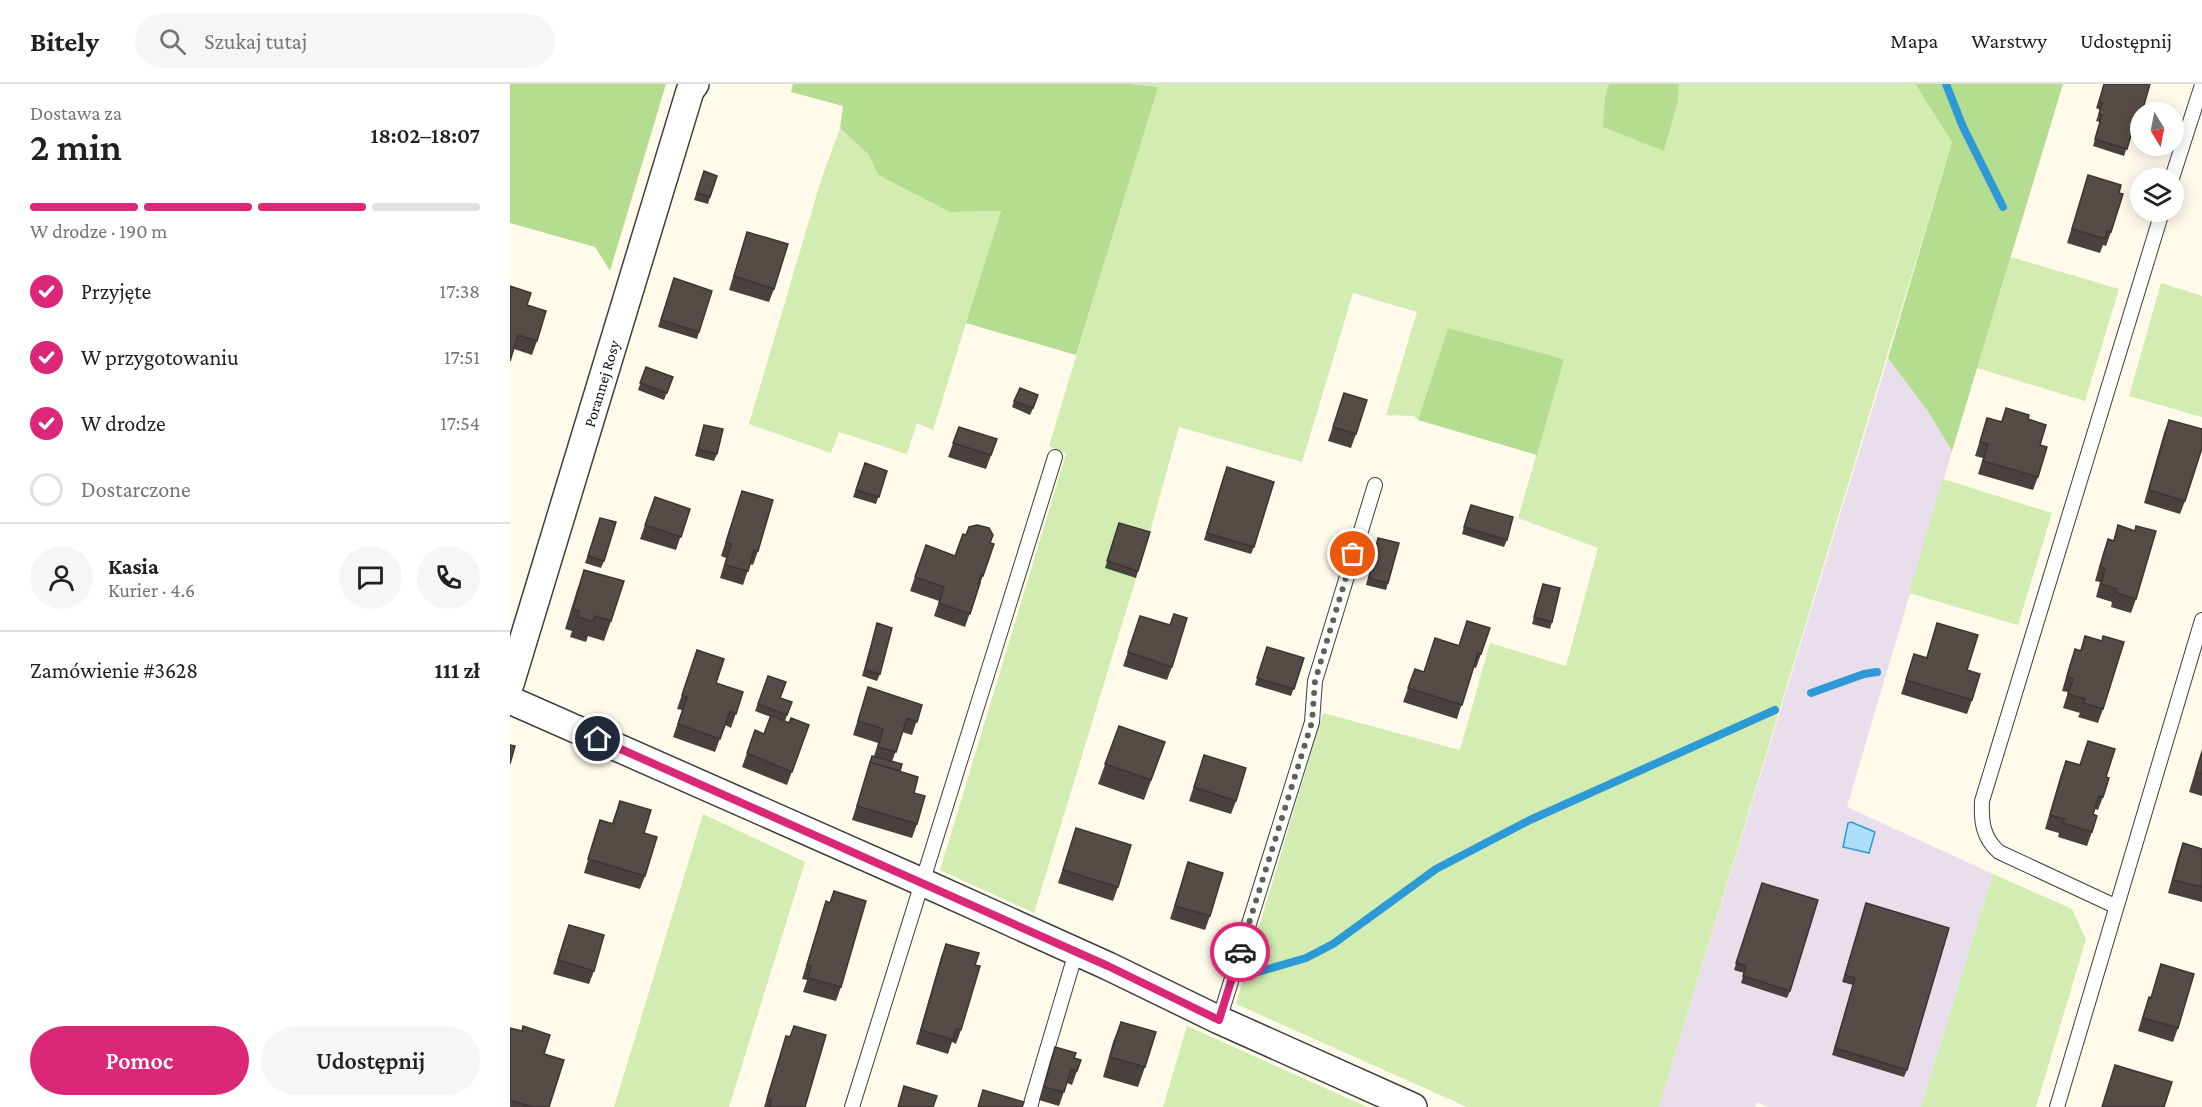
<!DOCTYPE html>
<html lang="pl">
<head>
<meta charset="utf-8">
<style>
	body { margin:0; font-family:"Crimson Pro",serif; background:#f6f6f6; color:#202124; height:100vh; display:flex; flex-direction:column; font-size:22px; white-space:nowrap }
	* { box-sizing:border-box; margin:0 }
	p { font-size:20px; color:#757577 }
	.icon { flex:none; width:33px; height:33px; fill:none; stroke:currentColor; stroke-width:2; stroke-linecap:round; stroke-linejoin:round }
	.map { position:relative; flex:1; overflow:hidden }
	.details { display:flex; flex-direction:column; background:#fff; width:510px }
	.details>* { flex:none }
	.needle { width:39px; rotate:170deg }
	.controls { position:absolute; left:1620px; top:18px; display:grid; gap:12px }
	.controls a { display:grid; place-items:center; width:54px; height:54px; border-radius:50%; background:#fff; box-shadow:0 3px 15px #0003; font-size:30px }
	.pin { position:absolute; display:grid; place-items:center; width:51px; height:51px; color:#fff; margin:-26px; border:3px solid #fff; border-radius:50%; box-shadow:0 2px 6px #0007 }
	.courier { position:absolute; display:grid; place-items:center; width:60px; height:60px; margin:-30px; border:4px solid #db2777; border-radius:50%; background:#fff; color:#222; box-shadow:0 2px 8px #0007 }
	.head em { font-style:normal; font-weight:600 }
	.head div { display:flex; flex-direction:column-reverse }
	.head { display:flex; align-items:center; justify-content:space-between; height:102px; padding:0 30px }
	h1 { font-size:39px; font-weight:600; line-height:45px }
	.bar { display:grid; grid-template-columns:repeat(4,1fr); gap:9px 6px; align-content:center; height:72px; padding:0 30px }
	.bar i { height:8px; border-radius:4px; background:#e0e0e0 }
	.bar .current { background:#db2777 }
	.bar p { grid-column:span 4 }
	.line { display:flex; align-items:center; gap:15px; padding:0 30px; border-top:2px solid #e0e0e0 }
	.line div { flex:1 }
	.round { display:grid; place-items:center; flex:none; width:63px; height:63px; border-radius:32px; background:#f6f6f6 }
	ol { padding:0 30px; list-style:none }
	li { display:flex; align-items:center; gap:18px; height:66px }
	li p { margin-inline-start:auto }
	li .icon { padding:6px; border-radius:50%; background:#db2777; color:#fff; stroke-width:4 }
	li:last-child { color:#757577 }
	li i { width:33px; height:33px; border:3px solid #e0e0e0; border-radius:50% }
	.cta { display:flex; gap:12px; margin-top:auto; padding:12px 30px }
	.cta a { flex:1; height:69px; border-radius:36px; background:#db2777; color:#fff; font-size:24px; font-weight:600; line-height:69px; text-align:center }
	.cta a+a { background:#f6f6f6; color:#202124 }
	header { display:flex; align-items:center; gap:36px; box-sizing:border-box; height:84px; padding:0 30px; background:#fff; border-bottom:2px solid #e0e0e0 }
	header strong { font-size:28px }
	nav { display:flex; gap:33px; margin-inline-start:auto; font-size:21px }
	.search { width:420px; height:54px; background:#f6f6f6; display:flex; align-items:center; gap:15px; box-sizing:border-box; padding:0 21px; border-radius:33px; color:#757577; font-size:22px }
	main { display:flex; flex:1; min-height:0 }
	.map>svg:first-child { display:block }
	.industrial { fill:#e9deeb }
	.green { fill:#d2ecb1 }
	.forest { fill:#b5dd90 }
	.water { fill:#abdffa; stroke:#2d99d6; stroke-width:1.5 }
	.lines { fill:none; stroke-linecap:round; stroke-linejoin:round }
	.stream { stroke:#2d99d6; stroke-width:8 }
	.service-casing { stroke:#3e3e3e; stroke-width:16 }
	.minor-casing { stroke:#3e3e3e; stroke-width:30 }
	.service { stroke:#fff; stroke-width:14 }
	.minor { stroke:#fff; stroke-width:27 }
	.wall { fill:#49413d }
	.building { fill:#554c47; stroke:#3c3532; stroke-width:1.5 }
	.done { stroke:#605f59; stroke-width:6; stroke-dasharray:0 10.8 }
	.route { stroke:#db2777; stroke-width:8 }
	.labels { text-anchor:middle; stroke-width:6; stroke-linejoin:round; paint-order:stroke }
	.street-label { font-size:16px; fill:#0b0b0b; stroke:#fff }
</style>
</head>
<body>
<header>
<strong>Bitely</strong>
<div class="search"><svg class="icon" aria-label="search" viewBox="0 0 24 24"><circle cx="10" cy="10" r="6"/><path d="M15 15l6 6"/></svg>Szukaj tutaj</div>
<nav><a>Mapa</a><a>Warstwy</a><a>Udostępnij</a></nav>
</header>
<main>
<section class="details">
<div class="head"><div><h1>2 min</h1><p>Dostawa za</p></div><em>18:02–18:07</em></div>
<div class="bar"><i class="current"></i><i class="current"></i><i class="current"></i><i></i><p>W drodze · 190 m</p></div>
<ol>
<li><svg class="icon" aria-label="check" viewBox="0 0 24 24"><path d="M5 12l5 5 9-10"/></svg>Przyjęte<p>17:38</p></li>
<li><svg class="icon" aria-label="check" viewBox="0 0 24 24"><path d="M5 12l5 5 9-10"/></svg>W przygotowaniu<p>17:51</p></li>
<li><svg class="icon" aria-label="check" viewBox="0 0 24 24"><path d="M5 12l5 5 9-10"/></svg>W drodze<p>17:54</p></li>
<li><i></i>Dostarczone</li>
</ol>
<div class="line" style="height:108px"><a class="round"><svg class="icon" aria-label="person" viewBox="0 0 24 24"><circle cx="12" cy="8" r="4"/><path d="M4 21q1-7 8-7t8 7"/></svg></a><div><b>Kasia</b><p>Kurier · 4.6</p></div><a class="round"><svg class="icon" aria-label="chat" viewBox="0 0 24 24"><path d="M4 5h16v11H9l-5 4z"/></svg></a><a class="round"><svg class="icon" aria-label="phone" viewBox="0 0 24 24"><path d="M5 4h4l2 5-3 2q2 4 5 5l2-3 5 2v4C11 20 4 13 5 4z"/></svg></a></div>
<div class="line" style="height:78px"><div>Zamówienie #3628</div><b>111 zł</b></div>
<div class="cta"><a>Pomoc</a><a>Udostępnij</a></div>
</section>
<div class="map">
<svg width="1692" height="1023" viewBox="0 0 1692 1023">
	<rect width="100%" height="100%" fill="#fffaea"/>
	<path class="industrial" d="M 1378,274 L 1417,326 L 1442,367 L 1337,723 L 1483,790 L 1411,1023 L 1258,1023 L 1247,1018 L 1245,1023 L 1149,1023 Z"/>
	<path class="green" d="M 621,0 L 1099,0 L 1095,12 L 1123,54 L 1154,67 L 1168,17 L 1169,0 L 1405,0 L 1442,58 L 1149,1023 L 957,1023 L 726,920 L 813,629 L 950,666 L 980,559 L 1056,582 L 1088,464 L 1008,434 L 1054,275 L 938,244 L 908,336 L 904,332 L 876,331 L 907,228 L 843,209 L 792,378 L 669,343 L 638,455 L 524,829 L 430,786 L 556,370 L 539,362 L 647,3 Z
		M 330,44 L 359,71 L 368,91 L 440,128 L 491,127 L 423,346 L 407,339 L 397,370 L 329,348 L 321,369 L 239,340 L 311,96 Z
		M 1501,173 L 1609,205 L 1575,317 L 1467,284 Z
		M 1651,199 L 1692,212 L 1692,333 L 1619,312 Z
		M 1433,395 L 1542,429 L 1508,541 L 1399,509 Z
		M 193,730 L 295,778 L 219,1023 L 104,1023 Z
		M 1483,790 L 1562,825 L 1576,855 L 1526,1023 L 1411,1023 Z
		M 677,942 L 857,1023 L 653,1023 Z"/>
	<path class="forest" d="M 0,0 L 156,0 L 100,187 L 85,163 L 0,139 Z
		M 283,0 L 621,0 L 648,3 L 566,271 L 456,239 L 491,127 L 440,128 L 368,91 L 359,71 L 330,44 L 333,22 L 281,8 Z
		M 1099,0 L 1169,0 L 1168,17 L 1154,67 L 1093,43 L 1095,12 Z
		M 1405,0 L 1553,0 L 1442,367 L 1417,326 L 1378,274 L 1442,58 Z
		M 938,244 L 1054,275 L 1027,371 L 908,336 Z"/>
	<path class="water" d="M 1341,738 L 1365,748 L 1359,769 L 1333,763 L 1338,739 Z"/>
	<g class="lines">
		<path class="stream" d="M 1436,0 L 1453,43 L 1493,123
			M 1301,609 L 1354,590 L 1367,588
			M 748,888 L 796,874 L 823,860 L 926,785 L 1020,736 L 1265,626"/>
		<defs>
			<path id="service" d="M 1662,94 L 1692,1
				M 1605,822 L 1489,768 C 1473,754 1471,738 1472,717 L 1652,128
				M 709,936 L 802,638 L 805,597 L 865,401
				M 342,1023 L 545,373
				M 520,1023 L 566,868
				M 1547,1023 L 1692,536"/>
			<g id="minor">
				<path id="s1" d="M 0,600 L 180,7 L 185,0"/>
				<path d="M 0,616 L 412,798 L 598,882 L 709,936 L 903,1023"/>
			</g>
		</defs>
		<use href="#service" class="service-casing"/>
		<use href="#minor" class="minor-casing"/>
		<use href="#service" class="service"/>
		<use href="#minor" class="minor"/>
	</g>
	<path class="wall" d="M 1594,0 L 1628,42 L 1625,49 L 1622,48 L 1614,72 L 1583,62 L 1590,38 L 1586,37 L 1590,26 L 1586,24 Z
		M 194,87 L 207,92 L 198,120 L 184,116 Z
		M 1578,91 L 1609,109 L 1601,148 L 1596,162 L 1593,161 L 1590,169 L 1557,159 Z
		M 237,148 L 264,205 L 259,218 L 219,206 Z
		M 164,194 L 189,248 L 187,255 L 148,243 Z
		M 17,221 L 27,257 L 22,271 L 4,265 Z
		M 136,283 L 163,293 L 154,316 L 128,306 Z
		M 834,309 L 846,350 L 841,364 L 818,357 Z
		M 504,317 L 526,318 L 520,331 L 502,323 Z
		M 1496,324 L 1518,335 L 1530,361 L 1528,393 L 1523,406 L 1468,390 L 1473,374 L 1465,372 L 1477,334 L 1491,338 Z
		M 1659,336 L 1675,417 L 1670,430 L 1634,419 L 1654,349 Z
		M 194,341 L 207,370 L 204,377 L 185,372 Z
		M 449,343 L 487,355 L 476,385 L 438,373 Z
		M 355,379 L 377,387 L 366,420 L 343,413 Z
		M 714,390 L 744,463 L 741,470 L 694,456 Z
		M 232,407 L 248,467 L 243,481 L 240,480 L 233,501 L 210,494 L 216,474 L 211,472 Z
		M 145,413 L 180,425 L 166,466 L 130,455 Z
		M 958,428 L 997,456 L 994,463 L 952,450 Z
		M 90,434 L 94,477 L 91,484 L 75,479 Z
		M 609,439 L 628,487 L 626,494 L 595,484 Z
		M 1608,441 L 1626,515 L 1621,529 L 1601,523 L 1602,518 L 1586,513 L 1590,498 L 1585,497 L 1593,469 L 1598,455 L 1603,457 Z
		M 868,454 L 878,499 L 876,506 L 856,501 Z
		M 480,459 L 484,460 L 455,543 L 424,532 L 429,517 L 400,507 L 416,461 L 445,472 Z
		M 74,486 L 101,537 L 94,557 L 78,552 L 76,558 L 60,553 L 62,547 L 55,545 L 67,506 Z
		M 1033,500 L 1042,538 L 1040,545 L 1022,540 Z
		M 957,537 L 971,570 L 966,584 L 963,583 L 947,635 L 893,618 L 905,585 L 914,588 L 925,554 L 949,561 Z
		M 367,539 L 370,590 L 367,597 L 352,592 Z
		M 1427,539 L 1457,586 L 1462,616 L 1457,630 L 1391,610 L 1404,570 L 1416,574 Z
		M 660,541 L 662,583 L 657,596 L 613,582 L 626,545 Z
		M 1575,552 L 1593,625 L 1588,639 L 1568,633 L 1570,629 L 1553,624 L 1558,608 L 1552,607 L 1560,579 L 1565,565 L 1570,567 Z
		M 757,563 L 794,574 L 781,612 L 745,601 Z
		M 187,566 L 206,599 L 233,608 L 221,644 L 215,641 L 205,668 L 163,653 L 172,626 L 167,625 Z
		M 258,592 L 270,614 L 277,631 L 275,637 L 279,639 L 299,641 L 277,701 L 232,683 L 237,669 L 254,650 L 261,633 L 245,627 Z
		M 358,603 L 412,621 L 402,651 L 392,648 L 382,678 L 404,709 L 407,740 L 402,754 L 342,736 L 362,672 L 364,672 L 368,659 L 343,651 Z
		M 609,642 L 655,658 L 634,716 L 588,700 Z
		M 1578,657 L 1596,693 L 1593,713 L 1588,726 L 1585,725 L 1583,730 L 1582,748 L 1577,762 L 1548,753 L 1549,749 L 1535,745 L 1551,690 L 1556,677 L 1570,681 Z
		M 1692,665 L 1692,712 L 1679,708 Z
		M 694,671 L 726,717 L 721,730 L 679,717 Z
		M 110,717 L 134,749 L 135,792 L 130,805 L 74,789 L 90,736 L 102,739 Z
		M 566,744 L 608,803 L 603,817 L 548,799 Z
		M 1673,759 L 1692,765 L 1692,818 L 1658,809 L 1668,773 Z
		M 678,778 L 700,832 L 695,846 L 660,835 Z
		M 1252,799 L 1280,907 L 1277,914 L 1231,899 L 1234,889 L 1224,886 Z
		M 324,807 L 331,903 L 326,917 L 293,908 L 297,896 L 292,895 L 316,817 L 320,819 Z
		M 1354,826 L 1397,986 L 1394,993 L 1322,971 L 1343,901 L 1332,898 Z
		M 59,841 L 84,887 L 79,900 L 43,890 Z
		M 436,860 L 451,946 L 446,960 L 442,958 L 438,970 L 406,960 L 431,873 Z
		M 1651,880 L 1668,944 L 1663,958 L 1628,947 L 1634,927 L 1639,913 L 1641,914 Z
		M 611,938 L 635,983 L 628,1003 L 593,993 L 603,958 Z
		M 284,942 L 295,1023 L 254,1023 L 276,952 L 280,953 Z
		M 0,944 L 34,970 L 39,1023 L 0,1023 Z
		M 545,963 L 564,974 L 567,987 L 562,1001 L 557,999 L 549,1022 L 529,1016 L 540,977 Z"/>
	<path class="building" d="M 1594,0 L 1640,0 L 1632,28 L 1630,28 L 1630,33 L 1628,42 L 1624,41 L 1617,65 L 1585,55 L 1592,31 L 1589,30 L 1592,19 L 1589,18 Z
		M 194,87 L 207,92 L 200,113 L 187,109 Z
		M 1578,91 L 1611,101 L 1609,109 L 1613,110 L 1601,148 L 1597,147 L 1595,155 L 1562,145 Z
		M 237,148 L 278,160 L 264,205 L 224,192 Z
		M 164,194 L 202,207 L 189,248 L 151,236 Z
		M 0,202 L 21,209 L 17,221 L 36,227 L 27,257 L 8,251 L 0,277 Z
		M 136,283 L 163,293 L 157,309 L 130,299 Z
		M 510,304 L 528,311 L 523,324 L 504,317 Z
		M 834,309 L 857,316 L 846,350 L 823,343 Z
		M 1496,324 L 1519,331 L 1518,335 L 1536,341 L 1530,361 L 1537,363 L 1528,393 L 1473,377 L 1478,360 L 1470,358 L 1477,334 L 1492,338 Z
		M 1659,336 L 1692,345 L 1692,364 L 1675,417 L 1639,406 Z
		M 194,341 L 213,345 L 207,370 L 188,365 Z
		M 449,343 L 487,355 L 481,371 L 443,359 Z
		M 355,379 L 377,387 L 369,413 L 346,406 Z
		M 717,383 L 764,398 L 744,463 L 697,449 Z
		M 232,407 L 263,416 L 248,467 L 244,466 L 238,487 L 215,481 L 221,460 L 216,458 Z
		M 145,413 L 180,425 L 171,453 L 135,441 Z
		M 961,421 L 1003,433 L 997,456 L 954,443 Z
		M 90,434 L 106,438 L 94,477 L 78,472 Z
		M 609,439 L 640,448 L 628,487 L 597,477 Z
		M 467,441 L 479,444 L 483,451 L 480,459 L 484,460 L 473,492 L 471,491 L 468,499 L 470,499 L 460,530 L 429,519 L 434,503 L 405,493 L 416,461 L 445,472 L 453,450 L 456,451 L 459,443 Z
		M 1608,441 L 1625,447 L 1626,442 L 1646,447 L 1626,515 L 1606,509 L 1607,505 L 1591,500 L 1595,485 L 1590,483 L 1598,455 L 1604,457 Z
		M 868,454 L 889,459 L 878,499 L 859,494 Z
		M 74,486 L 114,497 L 101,537 L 85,532 L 83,538 L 68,533 L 69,527 L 63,525 Z
		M 1033,500 L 1050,504 L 1042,538 L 1024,533 Z
		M 664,530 L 677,534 L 662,583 L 618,568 L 630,532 L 660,541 Z
		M 957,537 L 980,544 L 971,570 L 968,569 L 952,621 L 898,604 L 905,585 L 914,588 L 925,554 L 949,562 Z
		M 367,539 L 382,544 L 370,590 L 355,586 Z
		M 1427,539 L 1468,551 L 1457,586 L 1470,590 L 1462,616 L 1396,596 L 1404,570 L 1417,574 Z
		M 1575,552 L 1592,557 L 1593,552 L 1614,558 L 1593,625 L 1573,619 L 1575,615 L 1558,610 L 1563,595 L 1557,593 L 1565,565 L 1571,567 Z
		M 757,563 L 794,574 L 784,605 L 747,594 Z
		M 187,566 L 214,575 L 206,599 L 233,608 L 226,630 L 220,627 L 210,655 L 168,640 L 177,613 L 172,611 Z
		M 258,592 L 276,598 L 270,614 L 282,618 L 277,631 L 248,620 Z
		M 358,603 L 412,621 L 407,638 L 397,634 L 386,668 L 368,663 L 373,645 L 348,637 Z
		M 261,631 L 279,639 L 281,634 L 299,641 L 282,688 L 237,669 L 245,646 L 254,650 Z
		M 609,642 L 655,658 L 641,696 L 595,680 Z
		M 1578,657 L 1605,665 L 1596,693 L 1599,694 L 1593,713 L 1589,712 L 1583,730 L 1587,732 L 1582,748 L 1553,739 L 1554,735 L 1540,731 L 1556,677 L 1570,681 Z
		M 0,661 L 5,662 L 0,680 Z
		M 1692,668 L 1692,690 L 1686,688 Z
		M 694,671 L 736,684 L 726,717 L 684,703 Z
		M 362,672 L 392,680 L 390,687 L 360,678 L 358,685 Z
		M 360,678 L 408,693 L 404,709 L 415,712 L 407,740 L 347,722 Z
		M 110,717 L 141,726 L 134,749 L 147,753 L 135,792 L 78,775 L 90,736 L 103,740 Z
		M 566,744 L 621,761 L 608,803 L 553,786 Z
		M 1673,759 L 1692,765 L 1692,803 L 1663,796 Z
		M 678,778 L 713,789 L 700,832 L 665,822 Z
		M 1252,799 L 1308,816 L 1280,907 L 1233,892 L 1236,882 L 1226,879 Z
		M 324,807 L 356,817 L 331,903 L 298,894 L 301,882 L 297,881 L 316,817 L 320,819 Z
		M 1356,819 L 1439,844 L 1397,986 L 1325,964 L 1345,894 L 1335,891 Z
		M 59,841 L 94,851 L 84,887 L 48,876 Z
		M 436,860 L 469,869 L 465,881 L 470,882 L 451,946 L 446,945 L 443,956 L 411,946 Z
		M 1651,880 L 1684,890 L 1668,944 L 1633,934 L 1639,913 L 1641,914 Z
		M 611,938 L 646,948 L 635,983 L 600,973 Z
		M 13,942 L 40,951 L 34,970 L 54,976 L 39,1023 L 22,1023 L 0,1016 L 0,944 L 12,947 Z
		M 284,942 L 316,951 L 295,1023 L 260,1023 L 261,1016 L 257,1015 L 276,952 L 280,953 Z
		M 545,963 L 566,969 L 564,974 L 571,976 L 567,987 L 561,985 L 554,1008 L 534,1003 Z
		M 1605,981 L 1662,998 L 1654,1023 L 1592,1023 Z
		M 394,1002 L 427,1012 L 423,1023 L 388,1023 Z
		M 473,1006 L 514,1018 L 512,1023 L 468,1023 Z"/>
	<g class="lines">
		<path class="done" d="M 730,868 L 802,638 L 805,597 L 843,470"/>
		<path class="route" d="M 88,655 L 598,882 L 709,936 L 730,868"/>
	</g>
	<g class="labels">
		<g class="street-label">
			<text dy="6" stroke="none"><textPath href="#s1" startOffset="314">Porannej Rosy</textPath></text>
		</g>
	</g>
</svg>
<div class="controls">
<a><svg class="needle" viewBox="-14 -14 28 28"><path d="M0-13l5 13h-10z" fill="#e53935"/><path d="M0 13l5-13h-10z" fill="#757577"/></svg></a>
<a><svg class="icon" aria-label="layers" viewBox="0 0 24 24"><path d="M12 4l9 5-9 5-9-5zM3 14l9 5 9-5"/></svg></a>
</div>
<div class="pin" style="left:843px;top:470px;background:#ea580c"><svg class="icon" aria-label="bag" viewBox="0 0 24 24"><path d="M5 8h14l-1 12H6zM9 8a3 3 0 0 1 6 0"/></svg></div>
<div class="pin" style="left:88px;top:655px;background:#1f2937"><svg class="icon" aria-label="home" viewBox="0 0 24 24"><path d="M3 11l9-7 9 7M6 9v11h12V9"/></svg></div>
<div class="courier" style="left:730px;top:868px"><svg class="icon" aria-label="car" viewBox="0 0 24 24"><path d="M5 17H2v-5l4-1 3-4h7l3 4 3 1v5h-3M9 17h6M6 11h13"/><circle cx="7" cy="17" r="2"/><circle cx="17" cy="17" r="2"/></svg></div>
</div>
</main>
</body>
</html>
